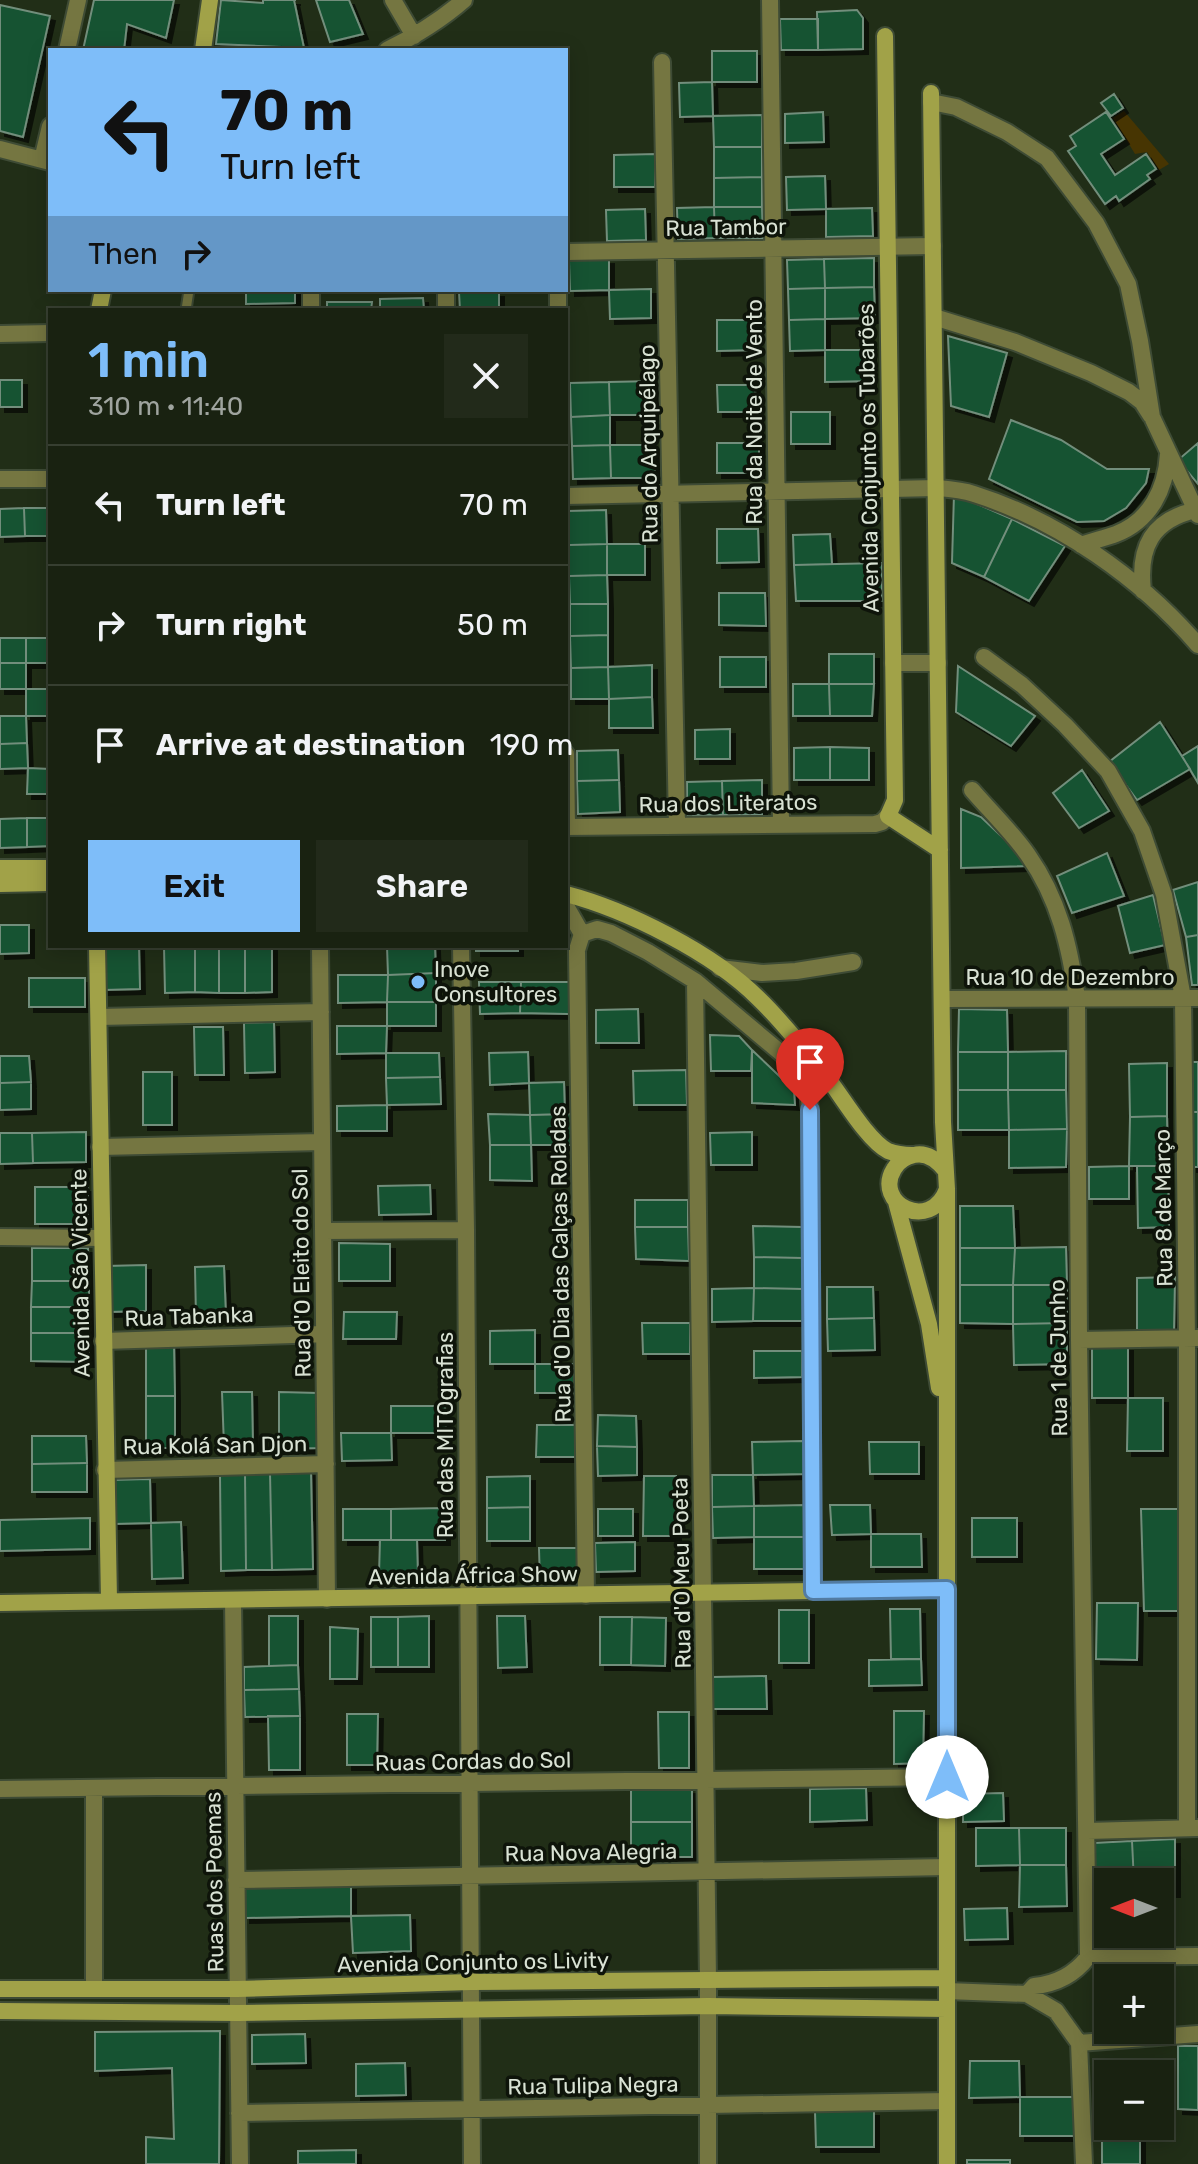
<!DOCTYPE html>
<html lang="en">
<head>
<meta charset="utf-8">
<style>
  :root { --surface:#192211; --page:#222a1a; --text:#f1f3f6; --muted:#9fa49f; --line:#373f31; --accent:#7ebdf9 }
  body { margin:0; font-family:Rubik,sans-serif; background:var(--page); color:var(--text); height:100vh; display:flex; flex-direction:column; font-size:30px; white-space:nowrap }
  * { box-sizing:border-box; margin:0 }
  p { font-size:26px; color:var(--muted) }
  .icon { flex:none; width:44px; height:44px; fill:none; stroke:currentColor; stroke-width:2; stroke-linecap:round; stroke-linejoin:round }
  .map { position:relative; flex:1; overflow:hidden }
  .panel { position:absolute; left:48px; top:308px; width:520px; height:640px; display:flex; flex-direction:column; background:var(--surface); border-radius:0px; box-shadow:0 4px 20px #0003,0 0 0 2px var(--line) }
  .panel>* { flex:none }
  .banner { position:absolute; left:48px; top:48px; width:520px; height:244px; border-radius:0px; box-shadow:0 4px 20px #0003,0 0 0 2px var(--line); background:#7ebdf9; color:#111; overflow:hidden }
  .needle { width:52px; rotate:270deg }
  .tools { position:absolute; left:1094px; top:1868px; display:grid; gap:16px }
  .tools a { display:grid; place-items:center; width:80px; height:80px; border-radius:0px; background:var(--surface); box-shadow:0 4px 20px #0003,0 0 0 2px var(--line); font-size:40px }
  .pin { position:absolute; display:grid; place-items:center; width:68px; height:68px; color:#fff; margin:-82px -34px; border-radius:50% 50% 50% 0; rotate:-45deg; box-shadow:0 0 8px #0007 }
  .pin .icon { rotate:45deg }
  .me { position:absolute; width:88px; margin:-44px; rotate:0deg; stroke-linejoin:round; filter:drop-shadow(0 0 6px #0008) }
  .turn { display:flex; align-items:center; gap:28px; height:168px; padding:0 40px; font-size:36px }
  .turn .icon { width:104px; height:104px; stroke-width:2.5 }
  .turn b { display:block; font-size:56px; line-height:68px }
  .then { display:flex; align-items:center; height:76px; padding:0 40px; background:#0003; gap:16px; font-size:30px }
  .round { display:grid; place-items:center; flex:none; width:84px; height:84px; border-radius:0px; background:var(--page) }
  .summary { display:flex; align-items:center; justify-content:space-between; height:136px; padding:0 40px }
  h1 { font-size:48px; font-weight:600; line-height:60px; color:var(--accent) }
  .cta { display:flex; gap:16px; margin-top:auto; padding:16px 40px }
  .cta a { flex:1; height:92px; border-radius:0px; background:var(--accent); color:#111; font-size:32px; font-weight:600; line-height:92px; text-align:center }
  .cta a+a { background:var(--page); color:var(--text) }
  ul { padding:0; list-style:none }
  li { display:flex; align-items:center; gap:24px; height:120px; padding:0 40px; border-top:2px solid var(--line) }
  li div { flex:1 }
  li b { display:block; font-size:30px }
  li em { font-style:normal }
  .map>svg:first-child { display:block }
</style>
</head>
<body>
<div class="map">
<svg width="1198" height="2164" viewBox="0 0 1198 2164">
  <defs>
    <filter id="shadow"><feDropShadow dx="5" dy="5" stdDeviation="0" flood-color="#0009"/></filter>
  </defs>
  <rect width="100%" height="100%" fill="#212e17"/>
  <path fill="#473502" d="M1124,111L1169,164L1159,170L1147,152L1135,154L1113,118Z"/>
  <path fill="#125231" stroke="#728e7b" stroke-width="2" filter="url(#shadow)" d="M94,0H174L166,38L127,24L124,50H83Z
    M221,0L263,3V0H296H294L304,48L216,44Z
    M316,0H349L363,34L330,42Z
    M0,5L50,16L23,137L0,131Z
    M857,10L863,18V49L818,50L817,12Z
    M780,19H818V50H781Z
    M712,51H757V82H712Z
    M712,82L713,116L680,117L679,83Z
    M1114,94L1123,108L1111,116L1101,103Z
    M823,112L824,142L785,143V114Z
    M1106,112L1124,139L1101,154L1115,175L1146,154L1156,169L1147,175L1150,179L1119,201L1116,196L1105,204L1068,151L1076,146L1070,136Z
    M762,115V147H714L713,116Z
    M714,147H762V177L714,178Z
    M656,154L655,187H614V155Z
    M825,176L826,209L787,210L786,177Z
    M762,177V207H714V178Z
    M714,207L715,238L678,239L677,208Z
    M714,207H762L763,238H715Z
    M872,208L873,236L826,237V209Z
    M645,209L646,240L607,241L606,210Z
    M874,258V287L825,288L824,259Z
    M609,259V290L570,291L569,260Z
    M824,259L825,288L788,289L787,260Z
    M874,287L875,318L825,319V288Z
    M825,288V319L789,320L788,289Z
    M651,289V318L610,319L609,290Z
    M246,290H295V303L246,304Z
    M459,292H499V310H460Z
    M423,298L424,310H380V299Z
    M327,302H372L371,310H327Z
    M825,319V350L790,351L789,320Z
    M717,320H755V350L717,351Z
    M948,336L1007,353L989,417L951,406Z
    M825,350H871V381L825,382Z
    M0,380H22V407H0Z
    M655,381V415H610L609,382Z
    M609,382L610,415L571,417L570,383Z
    M717,385H755L756,412H718Z
    M791,412H830V444H791Z
    M610,415V445L572,446L571,417Z
    M1011,420L1061,440L1107,469H1149L1146,483L1126,508L1104,521L1077,522L989,479Z
    M717,443H759V473H717Z
    M1198,443V484L1178,460Z
    M610,445L611,478L573,479L572,446Z
    M610,445H654L655,478H611Z
    M954,494L1012,519L984,577L952,563Z
    M24,508L25,536L0,537V509Z
    M24,508H50V536H25Z
    M606,510L607,544L569,545L568,511Z
    M1012,519L1065,546L1029,601L984,577Z
    M717,529H758L759,562L717,563Z
    M830,534L832,564L794,565L793,535Z
    M607,544V575L569,576V545Z
    M607,544H645V575H607Z
    M882,563V601H796L794,565Z
    M607,575L608,604H570L569,576Z
    M719,593H765L766,626L719,625Z
    M570,604H608V635L570,636Z
    M608,635V667L571,668L570,636Z
    M0,638H26V663H0Z
    M26,638H50V663H26Z
    M829,654H874V684H829Z
    M720,657H766V687H720Z
    M0,663H26V689H0Z
    M652,665V697L609,699L608,667Z
    M958,666L1035,716L1011,746L956,712Z
    M608,667L609,699H571V668Z
    M793,684H829L830,716H793Z
    M829,684H874L872,716H830Z
    M26,689H50V716H26Z
    M652,697L653,728H609V699Z
    M0,716H26L27,743L0,744Z
    M1160,722L1190,769L1137,800L1109,762Z
    M730,729V759H695V730Z
    M27,743L28,768L0,769V744Z
    M1198,746V783L1182,756Z
    M830,747L869,748V780H830Z
    M830,747V780H794V748Z
    M618,750L619,780L577,781V751Z
    M28,768L50,769V794H27Z
    M1082,770L1109,811L1079,828L1053,793Z
    M619,780L620,812L578,814L577,781Z
    M762,780V814L723,815L722,781Z
    M722,781L723,815H687V782Z
    M961,809L981,817L1018,852L1025,866L961,868Z
    M27,818V847L0,848V819Z
    M27,818H50V846L27,847Z
    M1107,853L1124,896L1072,913L1057,876Z
    M1198,882V935L1186,937L1173,890Z
    M1153,895L1165,945L1130,953L1118,906Z
    M0,925H29V953L0,954Z
    M1198,935V985H1192L1186,937Z
    M103,946H139L140,989L103,990Z
    M164,946H195V992L165,993Z
    M195,946H219V993L195,992Z
    M219,946H245V993H219Z
    M245,946H272V992L245,993Z
    M387,946H435L436,973L388,975Z
    M476,946H518V951H476Z
    M436,973V1002H387L388,975Z
    M338,975H388L387,1002L338,1003Z
    M29,978H85V1007H29Z
    M479,982H521L520,1013L480,1014Z
    M521,982H569V1014L520,1013Z
    M387,1002H436V1026H387Z
    M638,1009L639,1043H596V1010Z
    M959,1009L1007,1010L1008,1052H958Z
    M274,1022L275,1072L245,1073L244,1023Z
    M337,1026H387L386,1053L337,1054Z
    M194,1027H223L224,1075H195Z
    M710,1035L739,1036L752,1050L751,1071H711Z
    M752,1050L794,1090L795,1105L752,1103Z
    M1066,1051V1090H1008V1052Z
    M528,1052L529,1083L490,1085L489,1053Z
    M958,1052H1008V1090H958Z
    M386,1053H439L440,1077L386,1078Z
    M0,1056H29L31,1082L0,1083Z
    M1192,1062H1198V1112H1192Z
    M1167,1063V1116L1130,1117L1129,1064Z
    M686,1070L687,1105H634L633,1071Z
    M143,1072H172V1125H143Z
    M440,1077L441,1104L387,1105L386,1078Z
    M31,1082V1109L0,1110V1083Z
    M564,1082L565,1114L530,1115L529,1083Z
    M958,1090H1008L1009,1130H958Z
    M1008,1090H1066L1067,1129L1009,1130Z
    M387,1105V1131H337V1106Z
    M1192,1112H1198V1167H1192Z
    M488,1114L530,1115L531,1145H490Z
    M572,1114V1145H531L530,1115Z
    M1167,1116L1168,1166H1129L1130,1117Z
    M1067,1129L1066,1167L1009,1168V1130Z
    M86,1132V1162L33,1163L32,1133Z
    M752,1132V1165H711L710,1133Z
    M0,1133H32L33,1163L0,1164Z
    M490,1145H531L532,1181L490,1180Z
    M1129,1166V1199H1089V1167Z
    M1137,1166H1168L1169,1227L1138,1228Z
    M430,1185L431,1214L379,1215L378,1186Z
    M35,1187H88V1224H35Z
    M635,1200H688V1227H635Z
    M960,1206H1013L1015,1248H960Z
    M753,1226L802,1227L803,1258L754,1257Z
    M635,1227H688L689,1261L636,1259Z
    M339,1243L390,1244V1281H339Z
    M1066,1247L1067,1285H1013L1015,1248Z
    M32,1248H88L89,1281H32Z
    M960,1248H1015L1013,1285H960Z
    M754,1257L803,1258L804,1289L754,1288Z
    M146,1265V1311L108,1312L106,1266Z
    M224,1266L226,1316L196,1317L195,1267Z
    M1175,1277L1174,1332H1137V1278Z
    M32,1281H89V1307H31Z
    M960,1285H1013V1324L960,1323Z
    M1013,1285H1067V1323L1013,1324Z
    M827,1287H873L874,1318L827,1319Z
    M754,1288L804,1289V1321H753Z
    M754,1288L753,1321L712,1322V1289Z
    M31,1307H89V1333H31Z
    M344,1312H397L396,1339H343Z
    M874,1318L875,1350L828,1351L827,1319Z
    M642,1323H690V1354H643Z
    M1067,1323V1364L1014,1365L1013,1324Z
    M535,1330V1364H490V1331Z
    M31,1333H89V1362L31,1361Z
    M174,1343L175,1396H146V1344Z
    M1092,1346H1128V1398H1092Z
    M754,1351H802V1377L754,1378Z
    M535,1364H576V1393H535Z
    M222,1392H252L253,1446H224Z
    M279,1392L318,1393L317,1448L279,1449Z
    M146,1396H175V1448H146Z
    M1128,1398H1163V1451H1127Z
    M391,1406H445L446,1433H391Z
    M598,1415L636,1416L637,1447L597,1446Z
    M537,1425H577V1457H536Z
    M341,1433H391L392,1460L342,1461Z
    M32,1436H86L87,1463L32,1464Z
    M803,1441L804,1474L753,1475L752,1442Z
    M869,1442H919V1474H870Z
    M597,1446L637,1447V1475L598,1476Z
    M87,1463V1492H32V1464Z
    M311,1471L313,1569L272,1570L270,1472Z
    M245,1472H270L272,1570H246Z
    M245,1472L246,1570L221,1571L220,1473Z
    M712,1475H753L754,1506L712,1507Z
    M530,1476V1507L487,1508V1477Z
    M644,1476H676V1536H643Z
    M150,1479L151,1523L113,1524L111,1480Z
    M805,1505L806,1537H754V1506Z
    M830,1505H870L871,1534L832,1535Z
    M754,1506V1537L713,1538L712,1507Z
    M530,1507V1541H487V1508Z
    M445,1508V1540H391V1509Z
    M343,1509H391V1540H343Z
    M598,1509H633V1536H598Z
    M1141,1509H1179L1178,1611H1144Z
    M90,1518V1549L0,1551V1520Z
    M972,1518H1017V1557H972Z
    M181,1522L183,1578L152,1579L151,1523Z
    M871,1534H921L922,1567H871Z
    M754,1537H806V1569H754Z
    M380,1540H417L418,1576L379,1575Z
    M635,1542V1571L596,1572L595,1543Z
    M539,1548H578V1580L540,1582Z
    M1097,1603H1138L1137,1660L1096,1659Z
    M890,1609H920L921,1659H891Z
    M779,1610H809V1663H779Z
    M269,1616H298V1665L269,1666Z
    M429,1616V1667H398V1617Z
    M497,1616H525L527,1667L498,1668Z
    M371,1617H398V1667H371Z
    M600,1617H632L631,1665H600Z
    M632,1617L666,1618L665,1666L631,1665Z
    M330,1627L358,1629L357,1679H330Z
    M921,1659L922,1685L869,1686V1660Z
    M298,1665L299,1689L244,1690V1667Z
    M766,1676L767,1709H713V1677Z
    M299,1689L300,1716L245,1717L244,1690Z
    M894,1711H924L923,1763L894,1764Z
    M658,1712H689V1768H659Z
    M347,1714H378L377,1765H347Z
    M268,1716H300V1770H269Z
    M866,1788L867,1820L810,1822V1789Z
    M692,1789V1822H631V1790Z
    M1003,1793L1004,1821L963,1822V1794Z
    M631,1822H692V1857H631Z
    M976,1828H1019L1020,1865L976,1866Z
    M1019,1828H1066V1865H1020Z
    M1175,1839V1892H1160V1882H1134L1132,1841Z
    M1132,1841L1134,1882H1108V1893H1096L1094,1843Z
    M1020,1865H1066L1067,1906L1019,1907Z
    M351,1885V1916L245,1918V1887Z
    M1105,1897L1108,1898V1934H1142V1949L1105,1950Z
    M1007,1908L1008,1939L965,1940L964,1909Z
    M410,1915L411,1951L353,1953L351,1916Z
    M220,2031L219,2164H146V2137L174,2139L172,2068L95,2071V2032Z
    M305,2034L306,2063L252,2064V2035Z
    M1178,2046H1198V2110L1178,2109Z
    M970,2061H1019L1020,2097L969,2098Z
    M405,2063L406,2095L356,2096V2064Z
    M1020,2097H1075V2136H1020Z
    M815,2111H874V2147H816Z
    M1102,2137H1140V2164H1102Z
    M356,2150V2164H298V2151Z
    M967,2160H1010V2164H967Z"/>
  <g fill="none" stroke-linecap="round" stroke-linejoin="round">
    <g stroke="#3e4b35" stroke-width="13">
      <path id="lane" d="M186,310L189,290"/>
    </g>
    <g stroke="#3e4b35" stroke-width="20">
      <path id="street" d="M393,0L414,36
        M770,0L781,824
        M67,50L78,0
        M387,50C415,36 440,21 464,0
        M662,62L677,826
        M931,102L956,107L1007,132L1047,158L1096,223L1128,284L1140,341L1152,417L1198,515
        M0,149L50,162
        M42,160L50,126
        M566,252L933,246
        M558,290V310
        M311,310V290
        M446,310V290
        M934,317L1015,342L1091,373L1129,392L1142,402L1151,416
        M0,334L50,333
        M0,479H50
        M566,496L937,488C949,489 962,490 974,494C1059,521 1140,578 1198,645
        M1081,545C1092,541 1105,538 1116,534C1150,521 1166,489 1168,454
        M1143,591C1138,547 1152,520 1196,510
        M984,657L1022,685L1065,725L1108,771L1142,831L1164,895L1183,998L1187,1339V1828
        M893,663H938
        M566,754L567,827
        M972,790C990,811 1012,832 1028,855C1059,899 1070,947 1077,999L1079,1340L1088,1957
        M566,827L875,824L882,822L888,816
        M566,906L582,934
        M582,934L597,929L611,933L648,952L695,981L787,1058L808,1091L810,1110L813,1591
        M582,934L577,950L586,1595
        M320,946L327,1599
        M461,946L466,1230L472,2164
        M720,968L762,973L796,971L853,962
        M695,981L708,1979V2164
        M942,999L1198,998
        M99,1017L321,1012
        M100,1147L322,1142
        M323,1231L466,1230
        M0,1237L102,1238
        M1079,1340L1198,1338
        M103,1341L324,1334
        M105,1470L326,1464
        M233,1600L240,2164
        M0,1789L947,1777
        M1087,1831L1197,1828
        M236,1880L947,1867
        M1088,1957L1198,1956
        M94,1989V1788
        M947,1991L1027,1994L1056,2011L1079,2043
        M1027,1994L1034,1986C1057,1984 1074,1975 1088,1957
        M1079,2043L1084,2164
        M1079,2043L1198,2034
        M239,2113L947,2101"/>
    </g>
    <g stroke="#3e4b35" stroke-width="20">
      <path id="secondary" d="M885,36L895,800L888,816L940,850
        M203,50L210,0
        M931,93L943,1122L947,1189C930,1234 873,1203 894,1169C898,1162 905,1157 914,1155C927,1152 937,1160 945,1170
        M99,310L103,290
        M0,868H50
        M0,884L50,883
        M566,894C627,910 713,953 758,998C782,1021 805,1050 826,1076C842,1096 867,1140 888,1151C896,1154 903,1155 912,1155
        M97,946L109,1600
        M896,1202L929,1324L939,1388
        M0,1603L947,1589
        M0,1989H237L471,1982L947,1978
        M0,2011L238,2013L708,2006L947,2009
        M947,2164V1190"/>
    </g>
    <use href="#lane" stroke="#757641" stroke-width="9"/>
    <use href="#street" stroke="#757641" stroke-width="16"/>
    <use href="#secondary" stroke="#a1a248" stroke-width="16"/>
  </g>
  <g fill="none" stroke-linecap="round" stroke-linejoin="round">
    <g stroke="#527ba2" stroke-width="20">
      <path id="route" d="M810,1110L813,1591L947,1589V1777"/>
    </g>
    <use href="#route" stroke="#7ebdf9" stroke-width="14"/>
  </g>
  <circle fill="#7ebdf9" stroke="#0e140a" stroke-width="3" cx="418" cy="982" r="8"/>
  <g text-anchor="middle" stroke-width="7" stroke-linejoin="round" paint-order="stroke">
    <g font-size="22" fill="#d9e2d4" stroke="#0e140a">
      <text transform="translate(726 227) rotate(-1)" y="8">Rua Tambor</text>
      <text transform="translate(754 412) rotate(-90)" y="8">Rua da Noite de Vento</text>
      <text transform="translate(648 444) rotate(-91)" y="8">Rua do Arquipélago</text>
      <text transform="translate(868 458) rotate(-91)" y="8">Avenida Conjunto os Tubarões</text>
      <text transform="translate(728 803) rotate(-1)" y="8">Rua dos Literatos</text>
      <text x="1070" y="985">Rua 10 de Dezembro</text>
      <text transform="translate(1163 1208) rotate(-91)" y="8">Rua 8 de Março</text>
      <text transform="translate(560 1264) rotate(-91)" y="8">Rua d'O Dia das Calças Roladas</text>
      <text transform="translate(80 1273) rotate(-91)" y="8">Avenida São Vicente</text>
      <text transform="translate(301 1273) rotate(-91)" y="8">Rua d'O Eleito do Sol</text>
      <text transform="translate(189 1316) rotate(-2)" y="8">Rua Tabanka</text>
      <text transform="translate(1058 1358) rotate(-91)" y="8">Rua 1 de Junho</text>
      <text transform="translate(445 1435) rotate(-90)" y="8">Rua das MITOgrafias</text>
      <text transform="translate(215 1445) rotate(-1)" y="8">Rua Kolá San Djon</text>
      <text transform="translate(681 1573) rotate(-91)" y="8">Rua d'O Meu Poeta</text>
      <text transform="translate(473 1575) rotate(-1)" y="8">Avenida África Show</text>
      <text transform="translate(473 1761) rotate(-1)" y="8">Ruas Cordas do Sol</text>
      <text transform="translate(591 1852) rotate(-1)" y="8">Rua Nova Alegria</text>
      <text transform="translate(214 1882) rotate(-91)" y="8">Ruas dos Poemas</text>
      <text transform="translate(473 1962) rotate(-1)" y="8">Avenida Conjunto os Livity</text>
      <text transform="translate(593 2085) rotate(-1)" y="8">Rua Tulipa Negra</text>
    </g>
    <g font-size="22" fill="#d9e2d4" stroke="#0e140a" text-anchor="start">
      <text x="434" y="977">Inove<tspan x="434" dy="25">Consultores</tspan></text>
    </g>
  </g>
</svg>
<div class="tools">
<a><svg class="needle" viewBox="-14 -14 28 28"><path d="M0-13l5 13h-10z" fill="#e53935"/><path d="M0 13l5-13h-10z" fill="#9fa49f"/></svg></a>
<a>+</a>
<a>−</a>
</div>
<div class="pin" style="left:810px;top:1110px;background:#d93025"><svg class="icon" aria-label="arrive" viewBox="0 0 24 24"><path d="M6 21V4h12l-3 4 3 4H6"/></svg></div>
<svg class="me" style="left:947px;top:1777px" viewBox="-20 -20 40 40"><circle r="19" fill="#fff"/><path d="M0-13L10 11 0 6-10 11z" fill="#7ebdf9"/></svg>
<div class="banner">
<div class="turn"><svg class="icon" aria-label="left" viewBox="0 0 24 24"><path d="M17 20v-9H6M10 6l-5 5 5 5"/></svg><div><b>70 m</b>Turn left</div></div>
<div class="then">Then<svg class="icon" aria-label="right" viewBox="0 0 24 24"><path d="M7 20v-9h11M14 6l5 5-5 5"/></svg></div>
</div>
<section class="panel">
<div class="summary"><div><h1>1 min</h1><p>310 m · 11:40</p></div><a class="round"><svg class="icon" aria-label="close" viewBox="0 0 24 24"><path d="M6 6l12 12M18 6L6 18"/></svg></a></div>
<ul>
<li><svg class="icon" aria-label="left" viewBox="0 0 24 24"><path d="M17 20v-9H6M10 6l-5 5 5 5"/></svg><div><b>Turn left</b></div><em>70 m</em></li>
<li><svg class="icon" aria-label="right" viewBox="0 0 24 24"><path d="M7 20v-9h11M14 6l5 5-5 5"/></svg><div><b>Turn right</b></div><em>50 m</em></li>
<li><svg class="icon" aria-label="arrive" viewBox="0 0 24 24"><path d="M6 21V4h12l-3 4 3 4H6"/></svg><div><b>Arrive at destination</b></div><em>190 m</em></li>
</ul>
<div class="cta"><a>Exit</a><a>Share</a></div>
</section>
</div>
</body>
</html>
